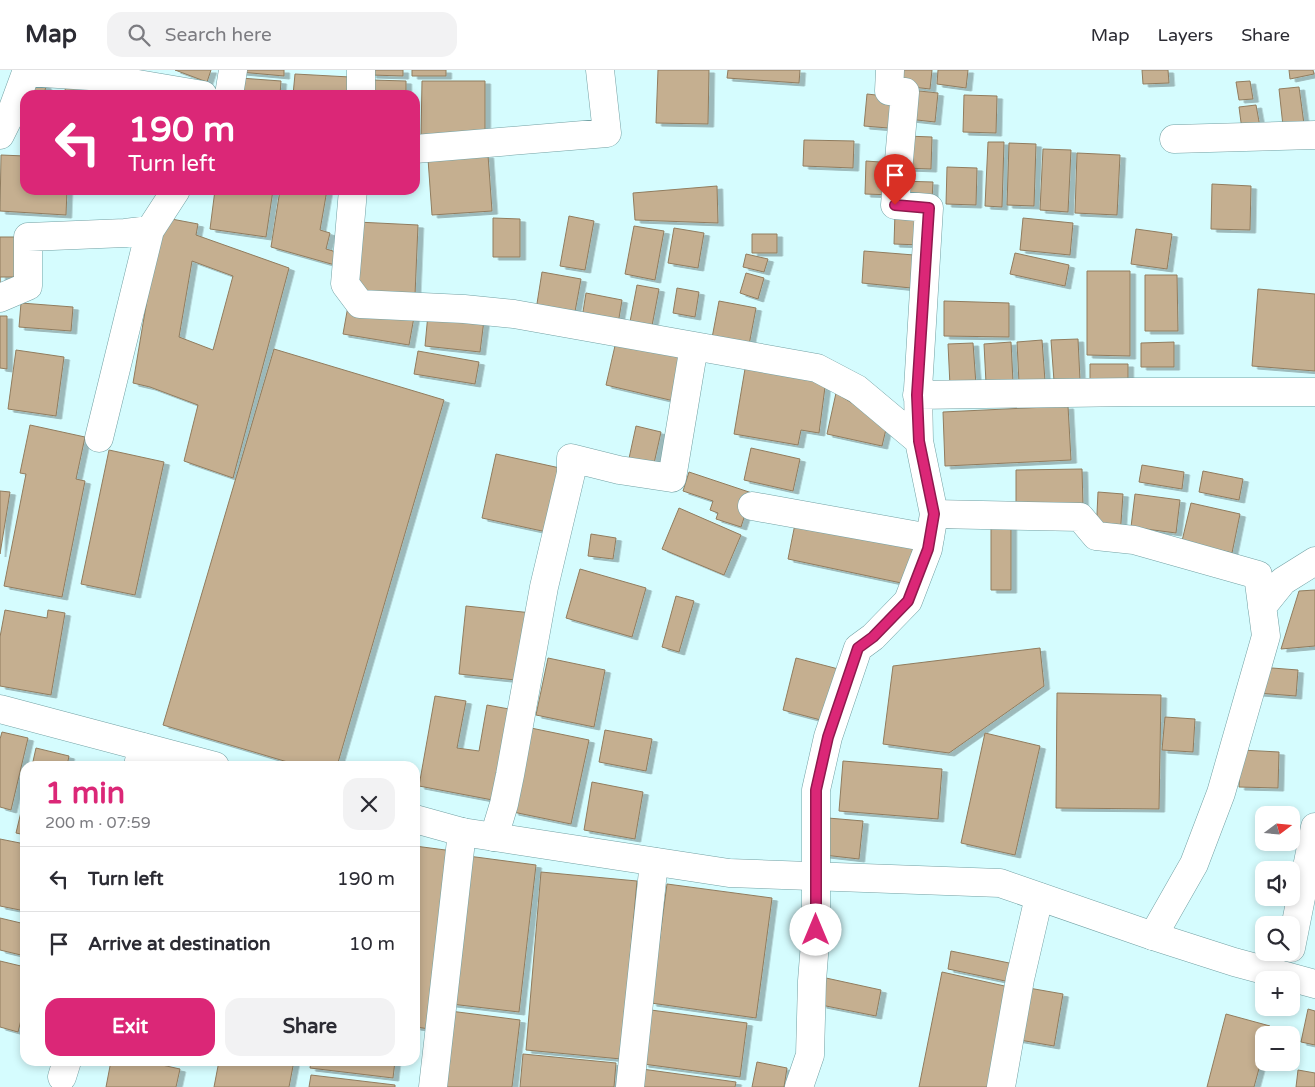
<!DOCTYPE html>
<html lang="en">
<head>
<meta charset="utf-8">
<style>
  :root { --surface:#fff; --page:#f2f2f3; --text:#2b2b33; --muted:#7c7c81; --line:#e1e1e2; --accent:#db2777 }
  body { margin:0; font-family:"Varela Round",sans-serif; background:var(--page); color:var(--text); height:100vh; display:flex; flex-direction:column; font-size:19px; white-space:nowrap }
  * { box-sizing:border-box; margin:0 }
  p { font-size:16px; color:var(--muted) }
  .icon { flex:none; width:28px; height:28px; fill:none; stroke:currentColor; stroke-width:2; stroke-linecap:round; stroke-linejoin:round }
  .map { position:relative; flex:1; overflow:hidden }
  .details { position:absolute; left:20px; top:691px; width:400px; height:305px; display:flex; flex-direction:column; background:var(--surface); border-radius:15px; box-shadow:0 2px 8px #0003 }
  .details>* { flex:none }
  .guide { position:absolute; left:20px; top:20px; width:400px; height:105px; border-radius:15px; box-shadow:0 2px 8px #0003; background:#db2777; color:#fff; overflow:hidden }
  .needle { width:32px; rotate:74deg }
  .fabs { position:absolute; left:1255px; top:736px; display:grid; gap:10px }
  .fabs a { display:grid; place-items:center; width:45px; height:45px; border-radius:10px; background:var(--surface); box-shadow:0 2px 8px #0003; font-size:25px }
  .pin { position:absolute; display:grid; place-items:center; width:42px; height:42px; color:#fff; margin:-51px -21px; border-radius:50% 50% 50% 0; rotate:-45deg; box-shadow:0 0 5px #0007 }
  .pin .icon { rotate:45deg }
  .me { position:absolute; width:55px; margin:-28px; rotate:0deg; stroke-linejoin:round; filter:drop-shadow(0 0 4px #0008) }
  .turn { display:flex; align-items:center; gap:18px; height:105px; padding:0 25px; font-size:22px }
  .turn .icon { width:65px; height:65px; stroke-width:2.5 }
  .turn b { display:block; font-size:35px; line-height:42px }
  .round { display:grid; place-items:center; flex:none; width:52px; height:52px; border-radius:15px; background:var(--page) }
  .overview { display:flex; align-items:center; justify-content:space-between; height:85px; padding:0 25px }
  h1 { font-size:30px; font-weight:800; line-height:38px; color:var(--accent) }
  .primary-button { display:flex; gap:10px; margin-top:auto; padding:10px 25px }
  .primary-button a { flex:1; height:58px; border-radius:15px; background:var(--accent); color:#fff; font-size:20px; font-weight:800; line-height:58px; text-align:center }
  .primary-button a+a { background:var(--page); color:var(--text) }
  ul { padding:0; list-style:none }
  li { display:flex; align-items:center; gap:15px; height:65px; padding:0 25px; border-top:1px solid var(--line) }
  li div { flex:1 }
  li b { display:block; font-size:19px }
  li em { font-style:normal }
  header { display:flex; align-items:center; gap:30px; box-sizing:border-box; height:70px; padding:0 25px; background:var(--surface); border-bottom:1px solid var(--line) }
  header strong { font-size:24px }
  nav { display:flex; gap:28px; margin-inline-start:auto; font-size:18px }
  .search { width:350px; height:45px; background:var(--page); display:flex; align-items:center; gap:12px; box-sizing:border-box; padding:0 18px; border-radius:15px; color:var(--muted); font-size:19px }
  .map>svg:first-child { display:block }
</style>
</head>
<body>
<header>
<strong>Map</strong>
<div class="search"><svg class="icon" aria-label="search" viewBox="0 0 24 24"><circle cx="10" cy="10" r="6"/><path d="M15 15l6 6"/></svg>Search here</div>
<nav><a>Map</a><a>Layers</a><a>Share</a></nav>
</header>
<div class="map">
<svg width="1315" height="1017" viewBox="0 0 1315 1017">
  <defs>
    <filter id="shadow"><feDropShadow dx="5.5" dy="3" stdDeviation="0" flood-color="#0004"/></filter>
  </defs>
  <rect width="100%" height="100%" fill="#d5fcfe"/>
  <path fill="#c5af90" stroke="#917c5e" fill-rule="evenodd" filter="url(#shadow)" d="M175,0H211L207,12Z
    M240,0H284V6L240,2Z
    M371,0H403V6L371,5Z
    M412,0H446V6H412Z
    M658,0H709L708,54L656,53Z
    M728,0H800L799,13L727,8Z
    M897,0H932L930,19L895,15Z
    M938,0H968L966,18L937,14Z
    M1142,0H1168L1169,13L1143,14Z
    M1289,0H1313L1314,4L1290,9Z
    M295,4L350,7L348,25H293Z
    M240,8L281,11L280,25H239Z
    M372,10L406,11V25H371Z
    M67,11L84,16L81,25H64Z
    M422,11H485V67L421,66Z
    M1250,11L1253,29L1239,30L1236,12Z
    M30,13L46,16L44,25H28Z
    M1299,17L1304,54L1283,56L1279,19Z
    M910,20L938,23L935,52L908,49Z
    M867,24L903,28L900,59L864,56Z
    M964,25L997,26L996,63L963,62Z
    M1256,35L1260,57L1242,60L1239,37Z
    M906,66L932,67L931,99L904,98Z
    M804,70L854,71L853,98L803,96Z
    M988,72H1004L1002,137L985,136Z
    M1009,73L1036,74L1034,136L1007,135Z
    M1043,79L1071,80L1068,142L1040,140Z
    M1077,83L1120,85L1117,145L1075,143Z
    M1,85L25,86V120H67L66,145L0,141Z
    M488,85L492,141L432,145L428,89Z
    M866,91L894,93L893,125L865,124Z
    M947,97L977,98L976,135L946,134Z
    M898,111L933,112L932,130L898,129Z
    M1212,114L1251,116L1250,160L1211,159Z
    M717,116L718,153L635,150L633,123Z
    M215,120H273L266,167L210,159Z
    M280,120H327L320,160L330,163L326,179L333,181L342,197L271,177Z
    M895,142L924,144L921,175L894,174Z
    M569,146L594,151L585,200L560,196Z
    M161,147L198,154L196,165L289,198L233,408L184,391L198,335L150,317L133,313ZM192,191L233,206L213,280L179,267Z
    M493,148L520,149V187H493Z
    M1023,148L1073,153L1070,185L1020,180Z
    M357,152L418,155L415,225L354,222Z
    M634,156L664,161L655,210L625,204Z
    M674,158L704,163L698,198L668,193Z
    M1136,159L1172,164L1167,199L1131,194Z
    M752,164H777V183H752Z
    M0,167H18L17,207H0V219Z
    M864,181L914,185L911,218L862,213Z
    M1015,183L1069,195L1065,216L1010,204Z
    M746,184L768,189L764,202L743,197Z
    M1087,201H1130V286L1087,285Z
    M542,202L581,209L574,247L536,240Z
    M746,203L764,208L758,229L740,223Z
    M1145,205H1177L1178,261H1145Z
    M637,215L659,219L651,261L629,257Z
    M677,218L699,222L695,247L673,243Z
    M1258,219L1315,224V301L1252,296Z
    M586,223L622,230L618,254L582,248Z
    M719,231L756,238L749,275L712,268Z
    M944,231L1009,233V267L944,266Z
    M21,233L73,237L71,261L19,257Z
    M348,236L414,247L409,275L343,264Z
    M428,244L484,250L480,282L425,276Z
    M0,246H7V299L0,298Z
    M617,267L685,283L674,331L606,315Z
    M1078,269L1080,310L1054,311L1051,270Z
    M1042,270L1045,311L1019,313L1017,272Z
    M1011,272L1013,312L986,313L984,274Z
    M1174,272V297H1141V273Z
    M973,273L976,315L950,316L948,274Z
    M274,279L444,330L337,696H301L163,655Z
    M16,280L64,287L56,346L8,339Z
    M418,281L479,292L475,314L414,304Z
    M746,293L810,310L825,317L819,363L801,360L798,375L734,364Z
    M1090,294H1128V322H1090Z
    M836,323L887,355L882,376L827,364Z
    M1068,336L1071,390L945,396L943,342Z
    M30,355L85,367L76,409L85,411L62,527L4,516L26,404L20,403Z
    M636,356L661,362L653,398L628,393Z
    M751,378L800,389L793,421L744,410Z
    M109,380L164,392L135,525L81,514Z
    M496,384L569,400L556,464L482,448Z
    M1142,395L1184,402L1182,419L1139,412Z
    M1082,399L1083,436L1016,433V400Z
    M1203,401L1243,409L1239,430L1199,422Z
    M689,402L752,423L741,457L716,449L718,443L710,440L713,431L683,421Z
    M0,421L10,422L0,484Z
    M1098,422L1123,424L1120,467L1096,466Z
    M1135,424L1180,430L1176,463L1131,457Z
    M1191,433L1240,444L1232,483L1182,471Z
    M679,438L741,465L724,505L662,479Z
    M796,449L914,473L906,514L788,489Z
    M991,453H1011V520H991Z
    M591,464L616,468L613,489L588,486Z
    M580,499L646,518L632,567L566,548Z
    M1315,520V576L1281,579L1299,521Z
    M676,526L694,531L679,582L662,577Z
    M466,536L532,543L525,611L459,604Z
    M5,540L47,548L48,540L65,543L51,625L0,616V567Z
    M1040,578L1044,616L949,683L883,674L893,596Z
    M548,588L605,600L594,657L536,645Z
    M796,588L846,601L832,653L783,640Z
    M1259,597L1298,600L1296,626L1257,623Z
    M1057,623L1161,625L1159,739L1056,738Z
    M435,626L466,631L457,678L479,681L487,635L520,641L503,732L419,716Z
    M1165,647L1195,649L1193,682L1162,680Z
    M531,658L589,670L571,754L513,742Z
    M605,660L652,669L646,701L599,692Z
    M2,662L28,668L11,740L0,737V669Z
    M985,663L1040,676L1015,785L961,773Z
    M36,678L69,686L67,696H32Z
    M1241,680L1279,682L1278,718L1239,717Z
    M843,691L942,699L938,749L839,741Z
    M592,712L643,722L635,769L584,760Z
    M25,725V765L16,763Z
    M828,748L863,751L859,789L824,785Z
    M0,769L25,774V841L0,836Z
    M415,776L453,781L430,959L415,957Z
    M468,786L536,795L519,942L451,934Z
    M541,802L637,811L621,989L526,980Z
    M667,814L772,828L756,948L651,933Z
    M0,848L25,854V886L0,880Z
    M951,881L1014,894L1010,912L948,899Z
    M0,891L25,897V934L18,962L0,957Z
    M942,902L1009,917L989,1017H919Z
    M826,908L881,920L876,946L821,935Z
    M1023,917L1063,924L1054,976L1014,969Z
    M1308,939L1315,941V975L1301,972Z
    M651,940L747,953L740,1007L643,994Z
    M450,941L520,950L512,1017H441Z
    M1226,944L1270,956L1268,965H1264V980L1254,1017H1207Z
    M523,984L616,993L614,1017H520Z
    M111,991H144L180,999L176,1017H106Z
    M219,991H294L289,1017H214Z
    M311,991H395L393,1008L310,998Z
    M757,992L787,998L784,1017H752Z
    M642,999L736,1012L735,1017H639Z
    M1298,1000L1315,1003V1017H1296Z
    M311,1005L395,1015V1017H309Z"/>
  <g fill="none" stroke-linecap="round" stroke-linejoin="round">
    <g stroke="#73a1a4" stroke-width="29">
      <path id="minor" d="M361,0V25
        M890,0L889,21L905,22L895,135L929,138L918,319L919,371
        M27,2L90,6L203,25
        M229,25L233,0
        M0,65L12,41L27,0
        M1174,69L1315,65
        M415,79L607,63L600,0
        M353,120L345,214L360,234L464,239L514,244L817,298L857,319L919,371L934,444L1080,447L1096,466L1134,470L1258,505L1266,566L1221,723L1194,794L1153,866
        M0,228L28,216V167L125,163L150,160L176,120
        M917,325L1133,322H1315
        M99,368L150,160
        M752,436L930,468
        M1262,537L1283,511L1315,491
        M138,696L142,677
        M494,767L504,734L510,705L544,517L571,403V388L619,400L672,408L694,276
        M1291,878L1315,757
        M62,1007L67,991
        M433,1017L462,762
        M630,1017L654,792
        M799,1017L810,985L812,911L816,860V720L828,667L858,578L873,567L908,531L928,479L934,444
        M1001,1017L1020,909L1039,827"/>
    </g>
    <g stroke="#73a1a4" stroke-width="29">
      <path id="tertiary" d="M0,639L215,696
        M415,749L462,762L729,803L1000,813L1153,866L1234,892L1315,914"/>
    </g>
    <use href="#minor" stroke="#fff" stroke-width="28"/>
    <use href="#tertiary" stroke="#fff" stroke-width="28"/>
  </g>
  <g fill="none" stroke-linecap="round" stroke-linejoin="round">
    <g stroke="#8e194d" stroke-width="12">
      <path id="route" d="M816,860V720L828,667L858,578L873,567L908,531L928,479L934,444L919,371L917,325L929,138L895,135"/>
    </g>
    <use href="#route" stroke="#db2777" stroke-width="9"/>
  </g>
</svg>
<div class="fabs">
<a><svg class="needle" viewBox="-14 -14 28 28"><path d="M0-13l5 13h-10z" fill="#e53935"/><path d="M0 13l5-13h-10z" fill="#7c7c81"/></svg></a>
<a><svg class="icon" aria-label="sound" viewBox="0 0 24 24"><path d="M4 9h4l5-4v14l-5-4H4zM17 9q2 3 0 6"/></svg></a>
<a><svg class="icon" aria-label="search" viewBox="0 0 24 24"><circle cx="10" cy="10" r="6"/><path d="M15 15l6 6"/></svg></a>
<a>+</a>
<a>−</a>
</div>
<div class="pin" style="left:895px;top:135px;background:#d93025"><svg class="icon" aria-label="arrive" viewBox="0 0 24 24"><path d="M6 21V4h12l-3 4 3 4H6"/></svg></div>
<svg class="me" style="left:816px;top:860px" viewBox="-20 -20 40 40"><circle r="19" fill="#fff"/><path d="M0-13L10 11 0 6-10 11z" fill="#db2777"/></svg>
<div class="guide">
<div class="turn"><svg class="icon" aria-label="left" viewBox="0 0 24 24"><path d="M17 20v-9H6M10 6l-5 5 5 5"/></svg><div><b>190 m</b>Turn left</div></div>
</div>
<section class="details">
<div class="overview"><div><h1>1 min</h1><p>200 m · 07:59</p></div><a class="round"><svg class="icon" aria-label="close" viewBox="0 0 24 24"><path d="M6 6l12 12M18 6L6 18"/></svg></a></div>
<ul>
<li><svg class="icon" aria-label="left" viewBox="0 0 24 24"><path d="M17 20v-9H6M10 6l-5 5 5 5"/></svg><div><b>Turn left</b></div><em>190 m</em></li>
<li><svg class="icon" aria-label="arrive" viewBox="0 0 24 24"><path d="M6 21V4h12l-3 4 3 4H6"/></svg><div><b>Arrive at destination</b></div><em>10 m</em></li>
</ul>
<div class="primary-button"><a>Exit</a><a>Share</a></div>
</section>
</div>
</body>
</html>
